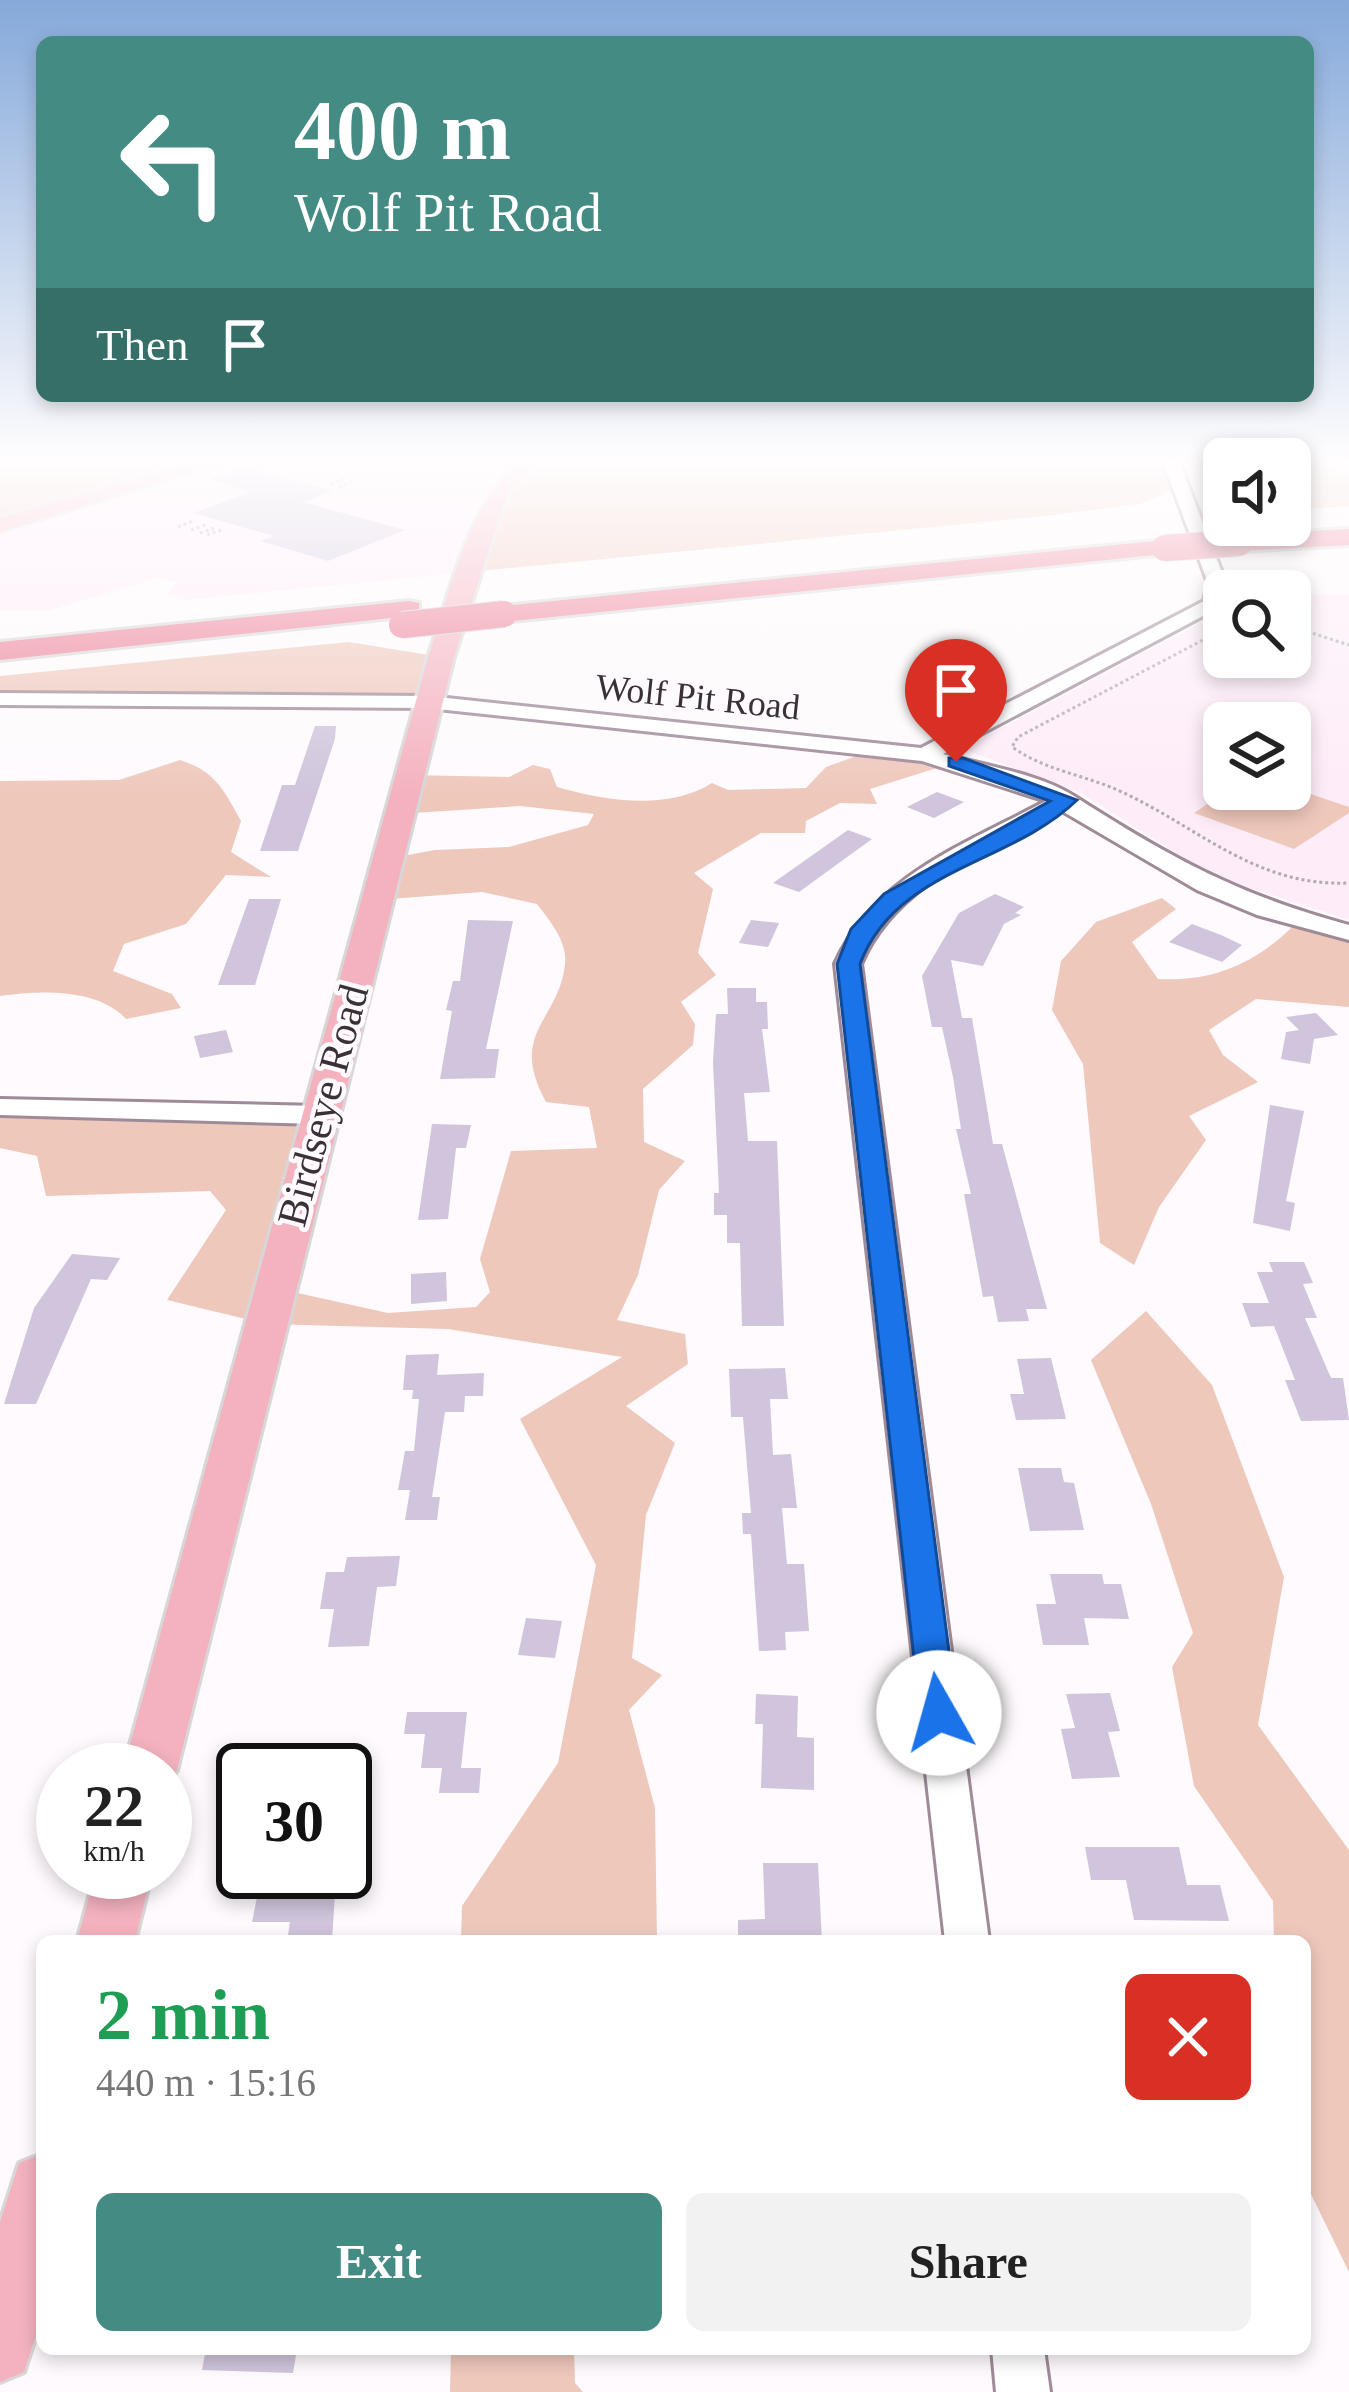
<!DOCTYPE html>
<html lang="en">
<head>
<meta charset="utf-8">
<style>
  :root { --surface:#fff; --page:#f2f2f2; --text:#222; --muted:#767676; --accent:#448b83 }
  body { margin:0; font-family:"Times New Roman",serif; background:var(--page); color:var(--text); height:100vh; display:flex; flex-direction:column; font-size:45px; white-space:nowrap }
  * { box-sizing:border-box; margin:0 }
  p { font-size:39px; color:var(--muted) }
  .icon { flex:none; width:66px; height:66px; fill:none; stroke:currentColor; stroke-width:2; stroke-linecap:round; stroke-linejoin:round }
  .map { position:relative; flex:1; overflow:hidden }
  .panel { position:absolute; left:36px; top:1935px; width:1275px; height:420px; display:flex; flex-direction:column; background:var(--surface); border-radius:18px; box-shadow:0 6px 18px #0003 }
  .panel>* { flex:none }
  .top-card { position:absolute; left:36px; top:36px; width:1278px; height:366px; border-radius:18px; box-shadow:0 6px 18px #0003; background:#448b83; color:#fff; overflow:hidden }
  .controls { position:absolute; left:1203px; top:438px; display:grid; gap:24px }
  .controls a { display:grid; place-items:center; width:108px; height:108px; border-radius:18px; background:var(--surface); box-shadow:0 6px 18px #0003; font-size:60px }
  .speed { position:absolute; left:36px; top:1743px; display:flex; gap:24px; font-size:60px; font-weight:700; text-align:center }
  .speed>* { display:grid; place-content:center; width:156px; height:156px; border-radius:50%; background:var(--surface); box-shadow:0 6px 18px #0003; line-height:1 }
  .speed small { font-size:30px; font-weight:400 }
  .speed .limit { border:6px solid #111; border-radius:18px; background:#fff; color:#111 }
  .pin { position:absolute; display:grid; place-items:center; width:102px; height:102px; color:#fff; margin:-123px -51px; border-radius:50% 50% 50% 0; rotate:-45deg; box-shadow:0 0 12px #0007 }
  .pin .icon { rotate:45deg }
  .me { position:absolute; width:132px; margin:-66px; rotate:353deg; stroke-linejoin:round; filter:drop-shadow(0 0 9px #0008) }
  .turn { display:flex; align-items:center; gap:42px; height:252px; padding:0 60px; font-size:54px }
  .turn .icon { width:156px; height:156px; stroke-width:2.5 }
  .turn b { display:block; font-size:84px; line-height:102px }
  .then { display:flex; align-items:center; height:114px; padding:0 60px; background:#0003; gap:24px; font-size:45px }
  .round { display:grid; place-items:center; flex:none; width:126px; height:126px; border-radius:18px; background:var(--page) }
  .headline { display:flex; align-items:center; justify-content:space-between; height:204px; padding:0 60px }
  h1 { font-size:72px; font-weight:700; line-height:90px; color:#1e9e55 }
  .primary-button { display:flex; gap:24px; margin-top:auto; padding:24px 60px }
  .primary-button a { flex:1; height:138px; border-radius:18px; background:var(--accent); color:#fff; font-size:48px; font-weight:700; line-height:138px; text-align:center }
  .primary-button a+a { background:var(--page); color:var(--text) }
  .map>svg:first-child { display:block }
</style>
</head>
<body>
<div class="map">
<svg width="1349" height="2392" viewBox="0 0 1349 2392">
  <rect width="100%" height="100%" fill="#fefafd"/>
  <path fill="#feecf8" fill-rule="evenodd" d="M225,459H535L470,572L186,600L167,594L177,582L157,578L48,611H0V525Z
    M1349,594V920L1211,875L1081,793L963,749L1224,610V657H1290V595ZM1224,723H1290V789H1224Z"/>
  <path fill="#efc8bc" d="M0,459H225L0,525Z
    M535,459H1170L1180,487L1140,504L1046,516L470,572L492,506Z
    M1290,459H1332L1339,471L1349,474V506L1290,510Z
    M349,642L441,657L428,702L0,699V676Z
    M879,748L956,762L870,789L877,804L840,803L806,821L805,833H761L694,873L713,889L698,953L716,975L681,1002L695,1024L693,1045L643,1089L644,1142L685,1161L659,1190L638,1275L617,1320L685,1334L688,1364L626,1406L675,1443L646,1515L632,1658L662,1675L629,1710L655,1808L657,1941H461L462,1906L558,1763L596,1565L520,1419L622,1357L448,1329L266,1324L167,1300L226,1210L210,1191L46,1196L37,1156L0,1148V1107L319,1115L275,1288L388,1313L476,1307L490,1292L480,1259L511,1151L597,1148L589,1107L546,1102C508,1032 558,1022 565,965C568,942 550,921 537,904L482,892L376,900L386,859L435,850L509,847L588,825L594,814L520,806L398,814L408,775L509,777L533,765L550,769L557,787C606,801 668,811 712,783L728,790L806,788L826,767Z
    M180,760C215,771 224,790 241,821L231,852L271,877L226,875L186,924L124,944L113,971L172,994L181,1008L126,1019C98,988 40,990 0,996V781L119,780Z
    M1290,787L1349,807V813L1294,849L1194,813L1229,789Z
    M1162,898L1176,909L1132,942L1158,979C1215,982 1259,962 1299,920L1349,933V1007L1256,999L1209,1030L1223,1055L1258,1082L1189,1116L1206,1140L1159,1207L1134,1265L1100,1243L1083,1064L1052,1010L1061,961L1096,922Z
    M1146,1311L1212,1385L1284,1577L1258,1725L1349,1850V2272L1305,2182V1941H1274L1273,1901L1194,1786L1172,1667L1193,1633L1151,1504L1091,1360Z
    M451,2349H574L575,2383L583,2392H450Z"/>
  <path fill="#d0c5dc" d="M246,467L333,491L303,502L405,530L328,561L261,541L274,536L193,513L250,492L209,478Z
    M315,726H336L335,739L298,851H260L282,785H295Z
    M937,792L964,802L934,818L907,807Z
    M848,830L872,839L799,892L773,883Z
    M995,894L1024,907L1015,913L1021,915L1004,924L983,966L951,960L962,1018H972L993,1144H1002L1047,1309H1026L1029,1321L998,1322L993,1296L983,1297L964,1194H971L956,1129H961L953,1077L942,1027H932L922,976L959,913Z
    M249,899H281L255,985H218Z
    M468,920L513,921L486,1049H499L495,1078L440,1079L452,1011L446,1010L453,981H460Z
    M751,920L779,923L768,947L739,943Z
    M1192,924L1221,935L1242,945L1222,962L1169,942Z
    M727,988H756V1002H767L768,1029H762L770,1092L744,1093L748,1141H777L784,1326H742L740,1243H727V1215H714V1193H719L713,1062L716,1014H728Z
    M1316,1013L1338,1035L1314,1039L1310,1064L1281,1059L1286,1032L1299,1030L1286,1017Z
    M226,1030L233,1052L200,1058L194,1036Z
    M1270,1105L1304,1111L1286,1201L1295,1203L1290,1231L1253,1223Z
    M432,1124L471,1125L466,1148H456L448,1219L418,1220Z
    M72,1254L120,1258L107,1280L91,1279L36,1404H4L34,1308Z
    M1269,1262H1304L1313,1283L1303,1284L1317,1318H1305L1331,1378H1343L1349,1420L1301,1421L1285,1380H1295L1274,1326L1251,1327L1242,1303H1269L1257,1272H1273Z
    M446,1272L447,1301L411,1304V1274Z
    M439,1354L437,1375L484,1373L483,1396H465L464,1412H445L432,1497H440L437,1520H405L410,1490H398L405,1451H414L419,1399H412L413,1390H403L406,1355Z
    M1051,1358L1066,1419L1016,1420L1010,1394H1024L1017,1359Z
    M785,1368L788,1399H770L773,1455L791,1454L797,1508H782L787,1564H804L809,1631L785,1632L786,1650L759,1651L751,1534H743L742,1513H751L743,1417H731L729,1369Z
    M1018,1468H1061L1064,1482L1074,1483L1084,1530L1030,1531Z
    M400,1556L396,1586L377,1587L369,1646L328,1647L334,1609H320L326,1572H344L347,1557Z
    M1050,1574H1102L1104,1584H1121L1129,1619L1084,1618L1089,1645H1043L1036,1604H1056Z
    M526,1618L562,1621L555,1658L518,1655Z
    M1110,1693L1120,1731L1108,1732L1120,1777L1072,1779L1061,1729L1075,1728L1066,1694Z
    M756,1694L798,1696L797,1737L814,1738V1790L761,1788L763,1724H755Z
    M407,1712H467L461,1768H421L425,1734H404Z
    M442,1768H481L479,1793H439Z
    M1085,1847H1179L1187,1885H1220L1229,1921L1134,1920L1126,1880H1091Z
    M763,1863H818L822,1941H738V1920L765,1919Z
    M262,1872H325L324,1878H336L332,1941H287L290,1922H252Z
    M206,2349H297L293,2373L202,2370Z"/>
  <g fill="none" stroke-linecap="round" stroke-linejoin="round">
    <g stroke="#9f8a98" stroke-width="6">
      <path id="minor" d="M1162,459H1178L1226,583L1218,608L943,754C984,766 1038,773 1074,796C1169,857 1238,895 1349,925V940L1257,915L1197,890L1062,811C988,850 895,882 861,964L989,1941H945L835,964C874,876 966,844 1046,801L922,761L428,708L0,705V693L428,696L921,748L1204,601L1208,583Z
        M0,1099L319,1106L333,1115L319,1124L0,1115Z
        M992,2349H1044L1050,2392H996Z"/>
    </g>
    <g stroke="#d8d6d7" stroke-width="6">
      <path id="major" d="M203,459H235L0,531V518Z
        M523,459H545L512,489L503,506L454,657L177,1770L165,1788V1770H123L428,657C452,589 466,506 523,459Z
        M96,1872H152L135,1941H77Z
        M42,2154V2317L24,2372L0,2382V2222L19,2163Z"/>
    </g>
    <g stroke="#d8d6d7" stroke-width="6">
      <path id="highway" d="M1349,529V545L1239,551L1226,543L1239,535Z
        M1165,540L1178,548L1174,553L504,622L490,614L504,606Z
        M409,601L419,603V615L0,660V642Z"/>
    </g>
    <path stroke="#b1abaf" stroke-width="3" stroke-dasharray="3 3" stroke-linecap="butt" d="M345,459L365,465
      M330,484L347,478
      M339,487L356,480
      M178,527L195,520
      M191,530L208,524
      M200,533L217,527
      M207,535L224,529
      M1290,626L1349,645
      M1224,629L1018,737L1012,747C1046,771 1086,775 1122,792C1201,829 1257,887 1349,883"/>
    <use href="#minor" fill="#fff" fill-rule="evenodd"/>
    <use href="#major" fill="#f4b2bf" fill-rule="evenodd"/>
    <use href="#highway" fill="#ec7e95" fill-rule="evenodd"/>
    <g stroke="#d8d6d7" stroke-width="28" stroke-linecap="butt">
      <path id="highway-bridge" d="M1165,548L1239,543
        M402,625L504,614"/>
    </g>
    <use href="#highway-bridge" stroke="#ec7e95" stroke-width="26"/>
  </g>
  <linearGradient id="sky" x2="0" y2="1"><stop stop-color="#85a9da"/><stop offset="0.58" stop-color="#fffdfe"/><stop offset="1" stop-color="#fffdfe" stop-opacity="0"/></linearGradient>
  <rect width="1349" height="794" fill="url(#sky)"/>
  <path fill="#1a73e8" stroke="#114b97" stroke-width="3" d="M949,758H963L1077,800C1010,865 896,868 860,964L957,1713L952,1724L939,1728L926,1724L920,1713L837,964L851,929L884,894L1050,801L949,766Z"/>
  <g text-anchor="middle" stroke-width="9" stroke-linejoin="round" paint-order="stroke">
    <g font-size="36" fill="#3a3137" stroke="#fefafd">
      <text transform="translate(698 696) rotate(6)" y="13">Wolf Pit Road</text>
    </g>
    <g font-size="42" fill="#3a3137" stroke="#fefafd">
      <text transform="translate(322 1105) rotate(-75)" y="15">Birdseye Road</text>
    </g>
  </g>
</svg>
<div class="controls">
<a><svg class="icon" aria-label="sound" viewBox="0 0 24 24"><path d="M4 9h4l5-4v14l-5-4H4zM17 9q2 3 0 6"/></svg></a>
<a><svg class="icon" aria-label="search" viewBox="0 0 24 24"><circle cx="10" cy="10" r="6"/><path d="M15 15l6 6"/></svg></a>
<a><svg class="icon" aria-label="layers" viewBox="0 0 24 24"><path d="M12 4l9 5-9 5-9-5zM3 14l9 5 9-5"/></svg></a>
</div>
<div class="speed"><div>22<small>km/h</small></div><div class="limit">30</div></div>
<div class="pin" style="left:956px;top:762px;background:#d93025"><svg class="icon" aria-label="arrive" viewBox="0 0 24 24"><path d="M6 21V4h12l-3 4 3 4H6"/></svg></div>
<svg class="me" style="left:939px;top:1713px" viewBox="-20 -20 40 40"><circle r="19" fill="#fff"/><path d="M0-13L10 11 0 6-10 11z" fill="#1a73e8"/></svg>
<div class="top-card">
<div class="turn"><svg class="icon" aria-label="left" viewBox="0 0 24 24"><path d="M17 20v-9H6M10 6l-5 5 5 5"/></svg><div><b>400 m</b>Wolf Pit Road</div></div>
<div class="then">Then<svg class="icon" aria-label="arrive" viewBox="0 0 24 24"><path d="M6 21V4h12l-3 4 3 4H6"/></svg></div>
</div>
<section class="panel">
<div class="headline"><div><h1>2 min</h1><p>440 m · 15:16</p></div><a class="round" style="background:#d93025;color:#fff"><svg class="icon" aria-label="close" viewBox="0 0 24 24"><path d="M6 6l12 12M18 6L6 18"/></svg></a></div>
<div class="primary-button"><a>Exit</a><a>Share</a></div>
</section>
</div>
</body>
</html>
